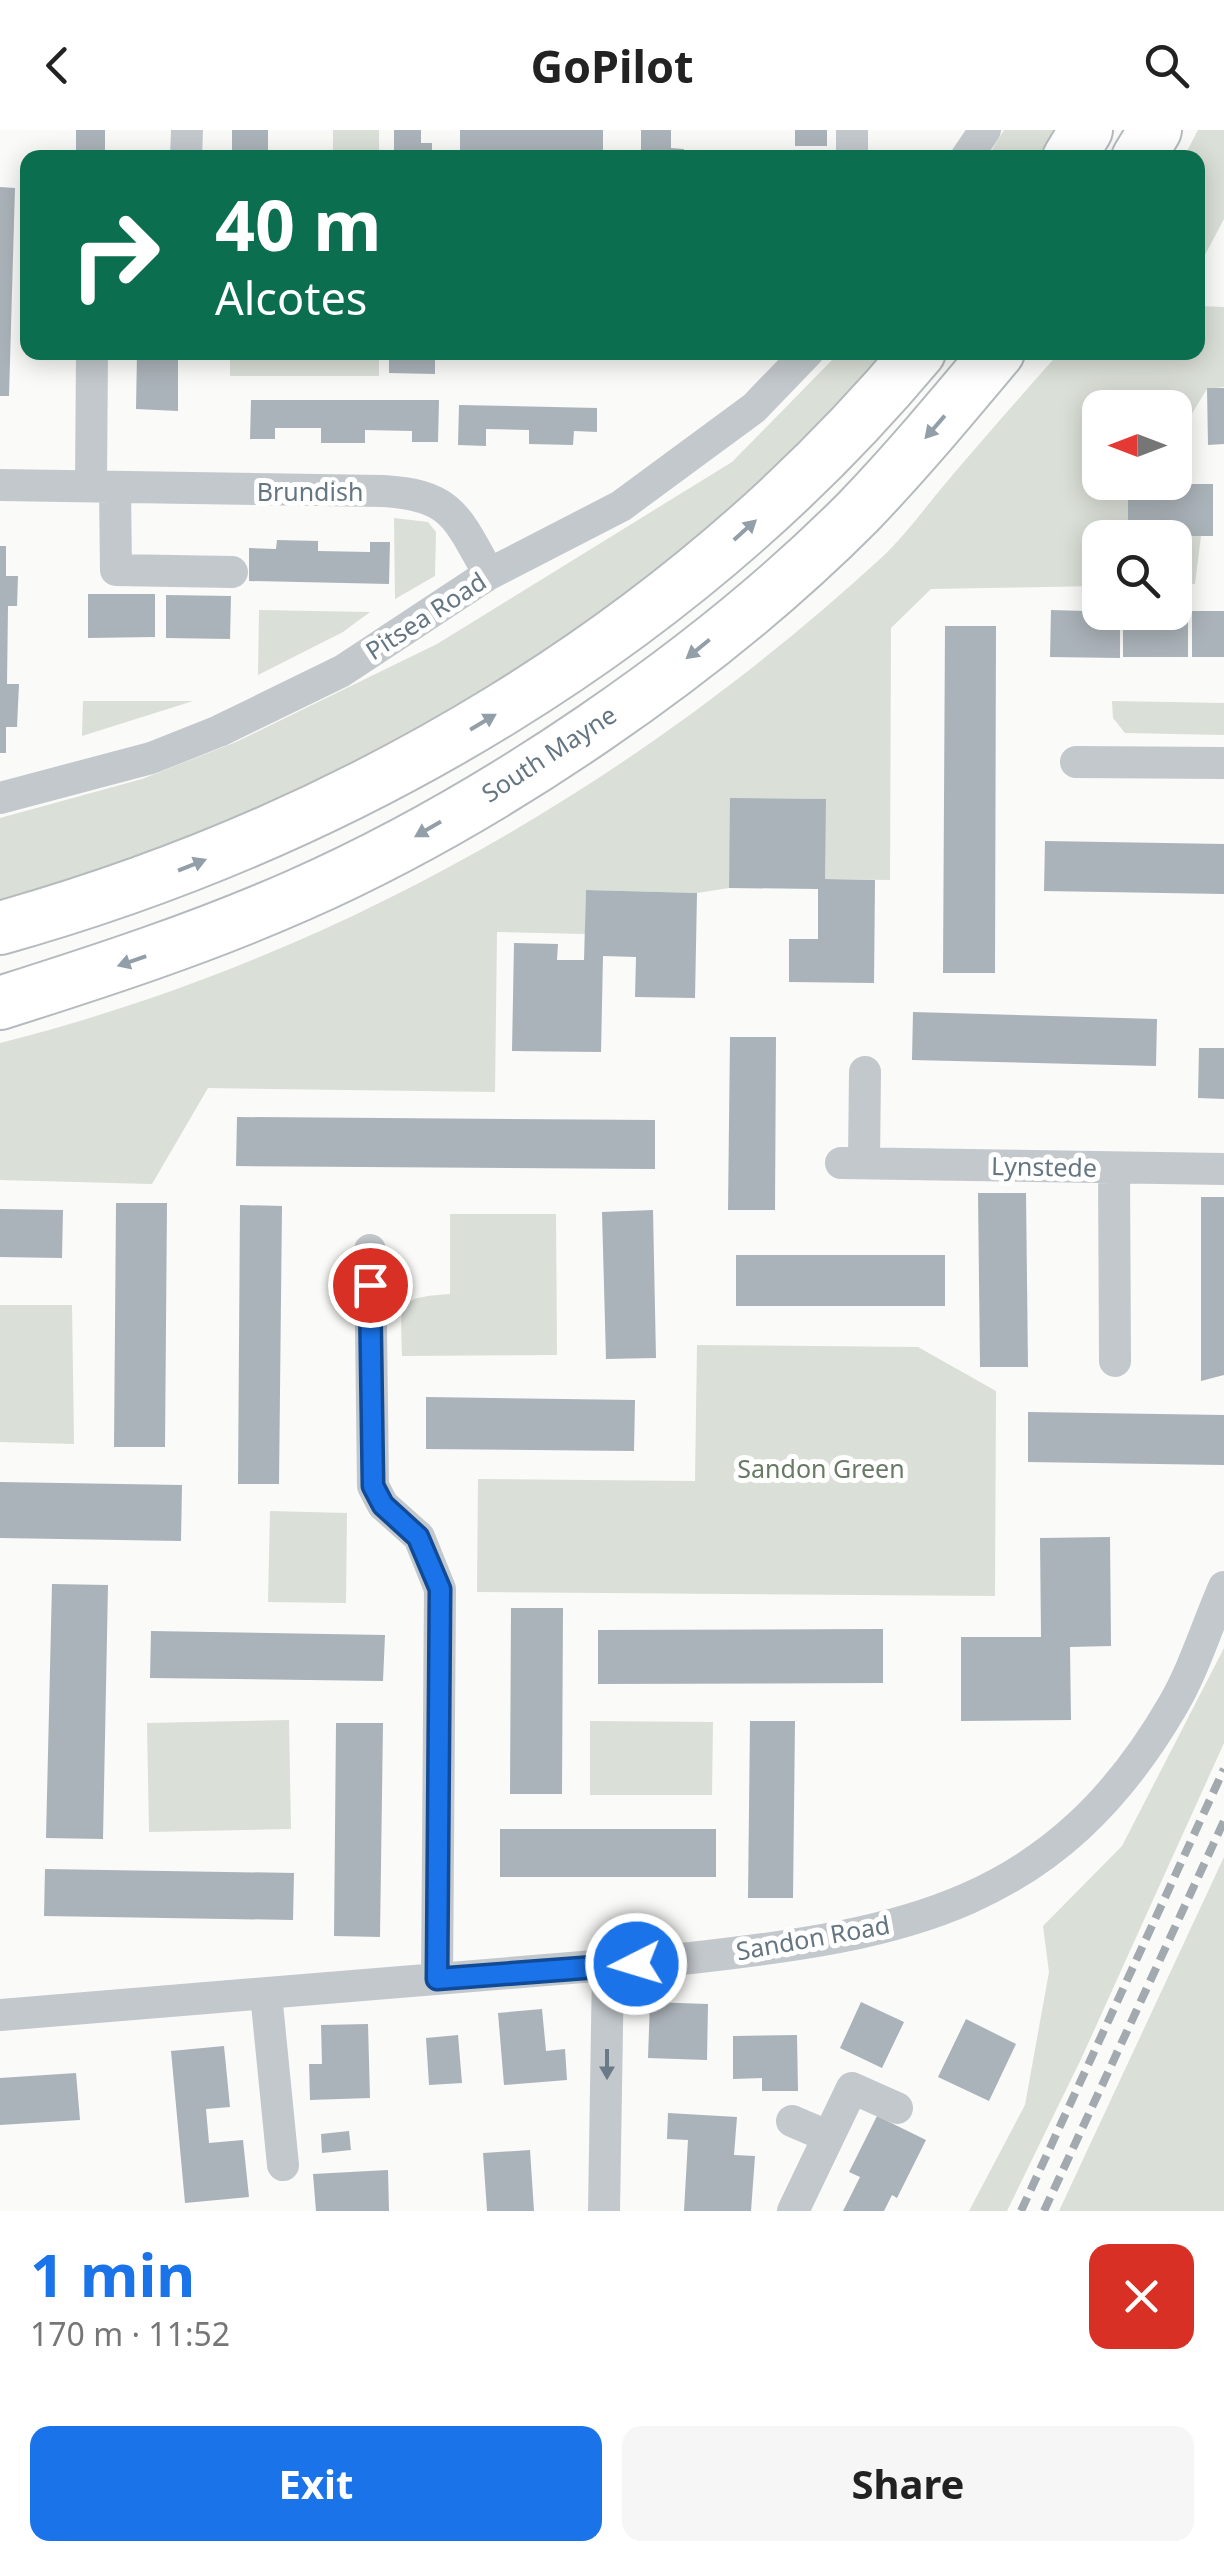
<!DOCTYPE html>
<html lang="en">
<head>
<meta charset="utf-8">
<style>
  :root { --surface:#fff; --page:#f6f6f6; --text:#222; --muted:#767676; --accent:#1a73e8 }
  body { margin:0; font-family:"Noto Sans",sans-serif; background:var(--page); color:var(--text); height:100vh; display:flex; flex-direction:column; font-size:38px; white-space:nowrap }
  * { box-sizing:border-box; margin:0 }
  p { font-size:32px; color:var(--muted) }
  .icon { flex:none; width:55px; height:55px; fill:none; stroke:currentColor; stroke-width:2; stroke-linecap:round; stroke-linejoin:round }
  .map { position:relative; height:2081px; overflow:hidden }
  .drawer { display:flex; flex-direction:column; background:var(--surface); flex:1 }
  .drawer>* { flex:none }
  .banner { position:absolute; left:20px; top:20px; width:1185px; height:210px; border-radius:20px; box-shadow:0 5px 25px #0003; background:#0b6e4f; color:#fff; overflow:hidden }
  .needle { width:65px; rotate:270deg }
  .fabs { position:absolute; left:1082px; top:260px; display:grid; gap:20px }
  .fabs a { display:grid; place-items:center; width:110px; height:110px; border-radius:20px; background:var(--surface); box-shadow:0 5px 25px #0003; font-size:50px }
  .pin { position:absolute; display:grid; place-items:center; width:85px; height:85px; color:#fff; margin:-42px; border:5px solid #fff; border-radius:50%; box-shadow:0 2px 10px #0007 }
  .me { position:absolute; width:110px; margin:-55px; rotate:265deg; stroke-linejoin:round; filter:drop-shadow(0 0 8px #0008) }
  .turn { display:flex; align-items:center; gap:35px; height:210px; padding:0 30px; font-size:45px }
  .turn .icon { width:130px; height:130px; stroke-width:2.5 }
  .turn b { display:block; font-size:70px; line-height:85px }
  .round { display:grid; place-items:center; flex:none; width:105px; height:105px; border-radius:20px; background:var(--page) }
  .summary { display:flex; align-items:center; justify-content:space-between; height:170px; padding:0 30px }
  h1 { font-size:60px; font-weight:700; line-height:75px; color:var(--accent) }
  .action { display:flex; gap:20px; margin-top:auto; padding:20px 30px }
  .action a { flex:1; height:115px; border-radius:20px; background:var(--accent); color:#fff; font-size:40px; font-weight:700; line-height:115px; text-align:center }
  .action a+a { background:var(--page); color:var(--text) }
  header { display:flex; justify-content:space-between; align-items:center; height:130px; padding:0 30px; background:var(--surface); font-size:45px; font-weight:700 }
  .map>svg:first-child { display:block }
</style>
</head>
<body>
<header><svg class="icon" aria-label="back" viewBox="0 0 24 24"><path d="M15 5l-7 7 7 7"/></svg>GoPilot<svg class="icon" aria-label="search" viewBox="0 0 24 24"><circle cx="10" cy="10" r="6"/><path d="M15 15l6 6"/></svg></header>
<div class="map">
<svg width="1224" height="2081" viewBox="0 0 1224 2081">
  <rect width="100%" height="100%" fill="#fafaf8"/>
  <path fill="#dadfd7" d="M333,0H379V27H333Z
    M1004,0H1063L1045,27L987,28Z
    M1198,0H1224V89L1198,138V28L1184,27Z
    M1198,176L1224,177V257L1207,259L1182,300H1175V278H1100V352L1128,353V406H1201L1195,454H1175V408H1100V456L931,459L891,498L890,750L825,749V669L731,668L729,758L697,763L586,760L585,804L497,802L495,962L208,958L152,1054L0,1050V913C329,830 630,658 880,429C904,407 924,379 945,354C982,310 1021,266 1059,223L1198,222Z
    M230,223H379V246H230Z
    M839,223H900L731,390L521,551L280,681L0,776V688L142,649L236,612L437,514L732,332Z
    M394,388L428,392L436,402L435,446L395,469Z
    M259,480L370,482L343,502L258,545Z
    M83,571H193L82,606Z
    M1112,571L1224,573V605L1125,603L1113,588Z
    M450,1084H556L557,1225L402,1226C401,1172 394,1168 450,1164Z
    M0,1175H72L74,1314L0,1312Z
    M697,1215L918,1217L996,1261L995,1466L477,1462L478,1349L695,1351Z
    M270,1381L347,1383L346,1473L268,1472Z
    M1224,1518V1613L1082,1927L1007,2081H969L1025,1975L1049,1842L1043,1796L1122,1716Z
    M289,1590L291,1699L149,1702L147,1593Z
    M590,1591L713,1592L712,1665H590Z
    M1224,1727V2081H1059Z"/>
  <path fill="#aab3b9" d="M76,0H105V28H76Z
    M232,0H268V28H232Z
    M394,0H421V13H432V28H394Z
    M460,0H603V24L460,22Z
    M641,0H671V18L684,19L683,28H641Z
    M795,0H827V16H795Z
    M0,57L15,58L9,266H0Z
    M137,222H178V281L136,279Z
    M389,222H435V244L389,243Z
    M1207,258H1224V314L1208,315Z
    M251,270H439L438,312H412V301L365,300V313H321V298H275V309H250Z
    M459,275L597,278V302L574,301L573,315L529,314V300L486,299V316L458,315Z
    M1175,300H1182V354H1213V406H1128V352H1175Z
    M277,410L318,411V421L370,422V412H390L389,454L249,451V418L276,419Z
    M0,416H6V446H18L17,476H8L7,554H19L17,597H6V623H0Z
    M88,464H155V507L88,508Z
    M166,465L231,466L230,509L166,508Z
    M1051,480L1120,482V528L1050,527Z
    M1188,480V527H1123V482Z
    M1192,481H1224V527H1192Z
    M945,496H996L995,843H943Z
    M730,668L826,669L825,749L875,750L874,853L789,852V809H818V759L729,758Z
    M1045,711L1224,714V764L1044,761Z
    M586,760L697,763L695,868L635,867L636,827L603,826L601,922L512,921L514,813L558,814L557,830H584Z
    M913,882L1157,889L1156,936L912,930Z
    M730,907H776L775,1080H728Z
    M1199,918H1224V969L1198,968Z
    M237,987L655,990V1039L236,1036Z
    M978,1063H1026L1028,1237H980Z
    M1201,1067H1224V1245L1201,1251Z
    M116,1073H167L165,1317H114Z
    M240,1075L282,1076L279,1354H238Z
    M0,1079L63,1080L62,1128L0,1127Z
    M653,1080L656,1228L606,1229L602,1082Z
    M736,1125H945V1176H736Z
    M426,1267L635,1270L634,1321L426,1319Z
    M1028,1282L1224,1285V1335L1028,1332Z
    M0,1352L182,1355L181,1411L0,1408Z
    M1110,1407L1111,1516L1070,1517L1071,1590L961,1591V1507H1041L1040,1408Z
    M52,1454L108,1455L103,1709L46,1708Z
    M511,1478H563L562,1664H510Z
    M883,1499V1553L598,1554V1500Z
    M151,1501L385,1505L383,1551L150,1548Z
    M750,1591H795L793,1768H748Z
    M336,1593H383L380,1807L334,1806Z
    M500,1699H716V1747H500Z
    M45,1739L294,1743L293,1790L44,1786Z
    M650,1872L708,1874L707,1930L648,1928Z
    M861,1872L904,1892L882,1938L840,1918Z
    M542,1879L546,1921L565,1919L567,1950L504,1955L498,1883Z
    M966,1889L1016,1914L989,1971L938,1947Z
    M368,1894L370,1968L310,1970L309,1934H322L321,1895Z
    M458,1905L462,1953L429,1955L426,1908Z
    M797,1905L798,1961H762V1948L733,1949V1906Z
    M224,1916L230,1977L206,1979L209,2013L243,2010L249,2067L185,2073L171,1921Z
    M76,1943L80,1990L0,1995V1948Z
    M668,1983L737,1987L734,2025L755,2026L751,2081H684L688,2010L667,2009Z
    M877,1986L926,2010L897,2068L892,2065L884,2081H843L860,2047L849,2042Z
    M349,2001L351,2020L322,2023L321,2004Z
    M530,2020L534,2081H487L483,2023Z
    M388,2040L389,2081H316L313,2044Z"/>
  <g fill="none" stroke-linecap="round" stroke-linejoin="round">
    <g stroke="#b5babe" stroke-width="56">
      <path id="primary" d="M1069,28L1086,0
        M1138,28L1155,0
        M0,798C352,699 682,505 919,222
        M0,873C101,841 202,808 299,765C491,680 709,532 858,382C907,331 952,277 998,222"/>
    </g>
    <path stroke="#c3c8cc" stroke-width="32" d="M852,22V0
      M186,28L187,0
      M966,28L985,0
      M0,355L383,361C452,365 457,387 489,444
      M91,355L92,222
      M115,360L116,440L232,442
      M1076,632L1224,633
      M0,668L151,628L219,601L342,541L489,444L621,376L754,278L808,222
      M841,1033L1224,1039
      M864,1033L865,942
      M1114,1038L1115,1231
      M370,1120L373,1356L383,1375L419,1407L440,1459L437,1849
      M266,1864L283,2035
      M0,1885L691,1828C905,1804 1056,1777 1173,1575C1194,1539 1207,1496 1224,1457
      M792,1991L827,2006
      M604,2081L608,1837
      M793,2081L852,1958L897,1978"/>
    <use href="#primary" stroke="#fff" stroke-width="52"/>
    <path stroke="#a2aab0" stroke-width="8" stroke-dasharray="15 8" stroke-linecap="butt" d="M1021,2081L1224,1639
      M1044,2081L1224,1691"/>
  </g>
  <defs><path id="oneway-solid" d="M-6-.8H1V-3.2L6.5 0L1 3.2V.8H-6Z" transform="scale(2.5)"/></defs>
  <g fill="#939fa8">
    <use href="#oneway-solid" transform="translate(935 297) rotate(131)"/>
    <use href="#oneway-solid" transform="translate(745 400) rotate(-42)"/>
    <use href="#oneway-solid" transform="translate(698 519) rotate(141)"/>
    <use href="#oneway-solid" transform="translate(483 592) rotate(-31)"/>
    <use href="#oneway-solid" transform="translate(428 699) rotate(150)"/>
    <use href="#oneway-solid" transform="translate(192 735) rotate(-22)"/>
    <use href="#oneway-solid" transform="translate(132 831) rotate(161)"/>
  </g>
  <use fill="#6a7a87" href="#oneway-solid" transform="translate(607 1934) rotate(90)"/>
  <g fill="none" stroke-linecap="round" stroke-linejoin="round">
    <g stroke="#114b97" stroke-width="25">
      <path id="route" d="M370,1155L373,1356L383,1375L418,1407L440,1459L437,1849L636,1834"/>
    </g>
    <use href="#route" stroke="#1a73e8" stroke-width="18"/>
  </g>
  <g text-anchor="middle" stroke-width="10" stroke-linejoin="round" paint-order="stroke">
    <g font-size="25" fill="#657683" stroke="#fff">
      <text x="310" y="371">Brundish</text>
      <text transform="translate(426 486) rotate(-33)" y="9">Pitsea Road</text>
      <text transform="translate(549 624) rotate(-33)" y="9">South Mayne</text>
      <text transform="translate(1044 1037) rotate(1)" y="9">Lynstede</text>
      <text transform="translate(813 1808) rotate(-10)" y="9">Sandon Road</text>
    </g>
    <g font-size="25" fill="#687a64" stroke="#fff">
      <text x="821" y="1348">Sandon Green</text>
    </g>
  </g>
</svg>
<div class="fabs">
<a><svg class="needle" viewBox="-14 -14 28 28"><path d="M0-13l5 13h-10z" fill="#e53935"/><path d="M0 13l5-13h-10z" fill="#767676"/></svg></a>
<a><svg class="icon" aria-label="search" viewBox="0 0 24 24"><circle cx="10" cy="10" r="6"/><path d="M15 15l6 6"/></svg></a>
</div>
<div class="pin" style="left:370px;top:1155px;background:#d93025"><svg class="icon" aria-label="arrive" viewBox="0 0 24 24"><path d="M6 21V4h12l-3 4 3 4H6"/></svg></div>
<svg class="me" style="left:636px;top:1834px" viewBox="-20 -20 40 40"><circle r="17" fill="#1a73e8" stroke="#fff" stroke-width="3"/><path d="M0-11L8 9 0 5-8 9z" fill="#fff"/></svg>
<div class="banner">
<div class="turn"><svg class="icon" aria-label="right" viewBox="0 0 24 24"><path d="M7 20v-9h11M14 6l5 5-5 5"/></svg><div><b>40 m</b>Alcotes</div></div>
</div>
</div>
<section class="drawer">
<div class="summary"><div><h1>1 min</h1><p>170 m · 11:52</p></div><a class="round" style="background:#d93025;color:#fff"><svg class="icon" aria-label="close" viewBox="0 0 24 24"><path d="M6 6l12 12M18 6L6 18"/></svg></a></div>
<div class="action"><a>Exit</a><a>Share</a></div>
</section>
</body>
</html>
